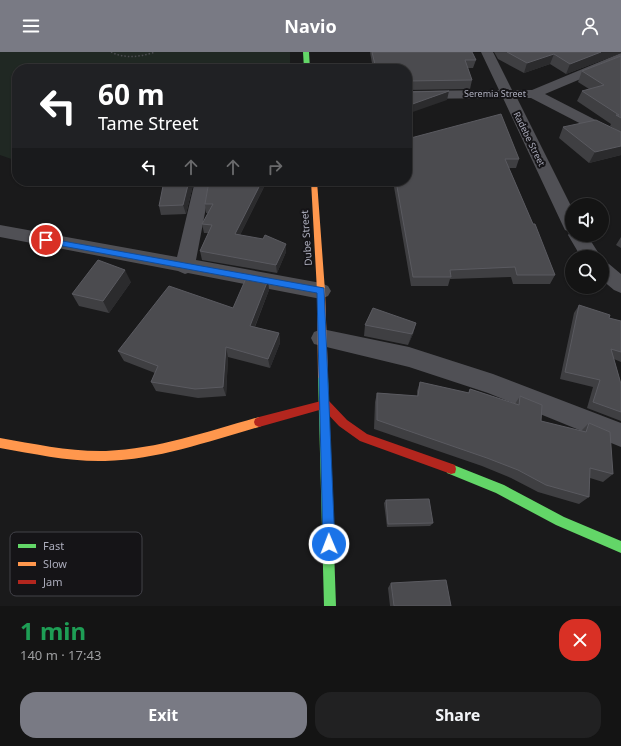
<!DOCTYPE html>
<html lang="en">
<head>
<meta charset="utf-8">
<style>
  :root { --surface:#141414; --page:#212122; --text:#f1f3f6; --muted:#9d9ea0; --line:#333334; --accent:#797a84 }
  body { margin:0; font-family:"Noto Sans",sans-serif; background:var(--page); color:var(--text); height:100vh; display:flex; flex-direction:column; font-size:15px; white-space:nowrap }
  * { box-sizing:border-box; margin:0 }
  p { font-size:13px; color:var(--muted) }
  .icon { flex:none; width:22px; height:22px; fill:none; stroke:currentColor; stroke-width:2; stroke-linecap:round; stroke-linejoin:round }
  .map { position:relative; height:554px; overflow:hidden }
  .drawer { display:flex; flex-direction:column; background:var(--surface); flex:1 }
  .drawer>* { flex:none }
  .banner { position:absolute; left:12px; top:12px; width:400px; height:122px; border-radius:16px; box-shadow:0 1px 3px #0004,0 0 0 1px var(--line); background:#202124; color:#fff; overflow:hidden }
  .tools { position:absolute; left:565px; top:146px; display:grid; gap:8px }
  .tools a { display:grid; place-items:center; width:44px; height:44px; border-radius:50%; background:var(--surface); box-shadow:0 1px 3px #0004,0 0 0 1px var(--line); font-size:20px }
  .pin { position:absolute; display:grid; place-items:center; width:34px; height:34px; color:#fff; margin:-17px; border:2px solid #fff; border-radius:50%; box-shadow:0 1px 4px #0007 }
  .me { position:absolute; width:44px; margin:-22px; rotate:359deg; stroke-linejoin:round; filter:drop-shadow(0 0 3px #0008) }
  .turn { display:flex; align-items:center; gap:14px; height:84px; padding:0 20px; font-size:18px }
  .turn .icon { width:52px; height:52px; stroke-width:2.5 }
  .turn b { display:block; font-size:28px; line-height:34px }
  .lanes { display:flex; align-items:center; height:38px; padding:0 20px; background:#0003; justify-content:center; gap:20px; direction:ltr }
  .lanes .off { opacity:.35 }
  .round { display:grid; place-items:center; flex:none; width:42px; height:42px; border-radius:16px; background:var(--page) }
  .headline { display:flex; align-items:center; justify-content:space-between; height:68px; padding:0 20px }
  h1 { font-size:24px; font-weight:700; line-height:30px; color:#1e9e55 }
  .cta { display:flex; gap:8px; margin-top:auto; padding:8px 20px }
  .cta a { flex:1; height:46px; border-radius:16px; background:var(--accent); color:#fff; font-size:16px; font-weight:700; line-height:46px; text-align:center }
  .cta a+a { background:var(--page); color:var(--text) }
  header { display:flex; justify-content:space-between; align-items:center; height:52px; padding:0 20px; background:var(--accent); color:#fff; font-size:18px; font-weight:700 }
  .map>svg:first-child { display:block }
</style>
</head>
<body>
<header><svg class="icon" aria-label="menu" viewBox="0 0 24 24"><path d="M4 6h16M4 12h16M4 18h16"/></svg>Navio<svg class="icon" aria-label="person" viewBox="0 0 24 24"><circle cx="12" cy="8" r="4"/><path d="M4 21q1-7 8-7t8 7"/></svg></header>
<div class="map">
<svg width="621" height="554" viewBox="0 0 621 554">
  <rect width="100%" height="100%" fill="#1a1a1b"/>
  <path fill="#202823" d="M0,0H290V17H17V109L0,103Z"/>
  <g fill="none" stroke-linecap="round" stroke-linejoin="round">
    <path stroke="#4b4b50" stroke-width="1.5" stroke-dasharray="1.5 2" stroke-linecap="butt" d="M111,0C125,7 140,5 155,0"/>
    <path fill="#505055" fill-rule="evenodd" d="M481,0H493L512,38H532L621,1V10L545,42L621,81V92L616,90L531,46H517L572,156V183H587L601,205H581L568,183L570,180L565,178L563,174L503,46L407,47V39L499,38Z
      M195,129H211L196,208L321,231L328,234L331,239L328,244L321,247L188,221L185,222L178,219L0,185V173L177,205Z
      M602,210L609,212L621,222V241L614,238L602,228Z
      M322,277L409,295L493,322L621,371V395L488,341L409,315L314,292L311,286L314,280Z"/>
    <path fill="#63d668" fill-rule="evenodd" d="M303,0H309L310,17H304Z
      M323,321L326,322L328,325L336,554H324L318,325L320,322Z
      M451,412L504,433L564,465L621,489V501L556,473L496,441L447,421L446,417L447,413Z"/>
    <path fill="#ff974d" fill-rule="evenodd" d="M311,129H317L325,239L328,325L326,328L323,329L320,328L318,325L317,239Z
      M259,365L263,367L264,370L263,373L259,375C209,389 158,408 105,409C70,410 35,402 0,396V386C35,392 71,400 106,399C159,397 209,379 259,365Z"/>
    <path fill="#b3261e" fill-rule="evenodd" d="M325,348L329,349L347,368L367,382L455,413L456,417L455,421L451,422L360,389L339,374L323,357L259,375L255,373L254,370L255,367L259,365Z"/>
  </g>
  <path fill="#3f3f42" d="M370,0H472L476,8L473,16H468L472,28L470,37L407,38V17H373Z
    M494,0H621V1L566,22L550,12L524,21L498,7Z
    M621,4V103L589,111L559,86L563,75L620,80L610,74L611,72L577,49L582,39L589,37L578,30L582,19Z
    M407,87L519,107L516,116H509L555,223L550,232H513L511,225L450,227L448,234H411L393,129H407Z
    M154,129H194L186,162L161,163L159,154L164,130H154Z
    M209,129H267L240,183L286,200L277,221L202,208L200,199L208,181H204L202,172L208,161H206L205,152Z
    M621,185V196L616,193Z
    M268,228L269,238L255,275L279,281L280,291L270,316L228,305L226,344L198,346L156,339L151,330L155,321L124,309L118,299L233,256Z
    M131,230L109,261L79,254L72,242Z
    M579,253L609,266L621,269V310L614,307L621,332V369L587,356L593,335L560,327L574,261Z
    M416,271L413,282L408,293L364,284L365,273Z
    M420,330L468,341L470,337L515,352L520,344L541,369L581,379L589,371L613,422L603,430L590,426L589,445L579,452L538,440L511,426L482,414L374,377L375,350L377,341L417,344V339Z
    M386,448L433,471L430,474L387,475L384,451Z
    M391,531L451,554H390L388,536Z"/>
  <path fill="#2b2b2d" d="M601,0H621V1L566,22L570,12Z
    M554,2L550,12L524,21L527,11Z
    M449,39L447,48L407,62V54Z
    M621,94V103L589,111L595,100Z
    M189,129H194L186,162L183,153Z
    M262,129H267L236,191L235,182Z
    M286,192V200L277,221L276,213Z
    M125,218L131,230L109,261L103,249Z
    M268,228L269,238L251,284L250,274Z
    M416,271L413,282L408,293Z
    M279,281L280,291L270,316L268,307Z
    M226,295L228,305L226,344L223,335Z"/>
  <path fill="#4b4b4f" stroke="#5a5a60" d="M372,0H472L476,8H465L472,28L407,29V36V17H376Z
    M507,0H601L570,12L554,2L527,11Z
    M621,4V66L616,63H619L582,39L604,33L582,19Z
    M407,39L408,40L449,39L407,54Z
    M501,62L519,107H505L533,172H535L555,223H517L515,215L450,218L451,225H413L396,129H407V87Z
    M596,68L621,80V94L595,100L563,75Z
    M164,129H189L183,153L159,154Z
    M209,129H262L235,182L263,187L265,183L286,192L276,213L200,199L212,173L202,172L213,152H205Z
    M98,208L125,218L103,249L72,242Z
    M247,224L268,228L250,274L279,281L268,307L226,295L223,335L195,337L151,330L158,314L118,299L169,234L233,256Z
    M579,253L610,263L609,266L621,269V300L611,297L621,332V360L593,350L600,328L565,320Z
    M373,256L416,271L412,282L365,273Z
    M420,330L469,341L470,337L519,353L520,344L542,353L541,369L586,380L589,371L610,380L613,422L590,416L589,445L546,433L518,418L487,406L377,368V341L418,344Z
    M429,447L433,471L388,472L386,448Z
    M446,528L451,554H394L391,531Z"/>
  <path fill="#1a73e8" stroke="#114b97" d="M44,186H46L324,236L335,492L333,496L329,498L324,496L323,492L317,241L46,191L44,190Z"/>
  <g text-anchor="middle" stroke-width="4" stroke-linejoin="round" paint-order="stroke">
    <g font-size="9" fill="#acadbc" stroke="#151417">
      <text x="495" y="45">Seremia Street</text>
      <text transform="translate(529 87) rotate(64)" y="3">Radebe Street</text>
    </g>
    <g font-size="10" fill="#acadbc" stroke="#151417">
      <text transform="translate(306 186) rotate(-94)" y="4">Dube Street</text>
    </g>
  </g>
  <rect x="10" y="480" width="132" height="64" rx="6" fill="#151417" stroke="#424249" stroke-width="1"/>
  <rect x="18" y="492" width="18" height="4" fill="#63d668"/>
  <rect x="18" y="510" width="18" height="4" fill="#ff974d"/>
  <rect x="18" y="528" width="18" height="4" fill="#b3261e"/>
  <g font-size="11" fill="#acadbc">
    <text x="43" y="498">Fast</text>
    <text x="43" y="516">Slow</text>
    <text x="43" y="534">Jam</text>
  </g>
</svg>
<div class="tools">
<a><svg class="icon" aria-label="sound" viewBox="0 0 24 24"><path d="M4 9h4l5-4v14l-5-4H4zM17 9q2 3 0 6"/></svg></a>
<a><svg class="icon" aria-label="search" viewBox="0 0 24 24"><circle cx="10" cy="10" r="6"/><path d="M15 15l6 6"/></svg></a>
</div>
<div class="pin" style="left:46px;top:188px;background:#d93025"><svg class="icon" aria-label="arrive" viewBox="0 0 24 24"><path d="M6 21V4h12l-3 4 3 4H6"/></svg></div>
<svg class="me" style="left:329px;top:492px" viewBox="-20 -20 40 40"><circle r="17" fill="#1a73e8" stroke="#fff" stroke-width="3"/><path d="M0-11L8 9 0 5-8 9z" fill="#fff"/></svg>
<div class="banner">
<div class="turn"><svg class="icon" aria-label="left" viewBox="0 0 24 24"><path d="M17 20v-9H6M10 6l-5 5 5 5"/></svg><div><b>60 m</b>Tame Street</div></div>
<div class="lanes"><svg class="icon" aria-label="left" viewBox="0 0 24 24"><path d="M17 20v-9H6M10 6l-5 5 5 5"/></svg><svg class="icon off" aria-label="ahead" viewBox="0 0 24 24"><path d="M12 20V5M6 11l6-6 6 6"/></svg><svg class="icon off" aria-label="ahead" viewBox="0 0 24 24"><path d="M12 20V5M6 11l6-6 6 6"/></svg><svg class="icon off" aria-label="right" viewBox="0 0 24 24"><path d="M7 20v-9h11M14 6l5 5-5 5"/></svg></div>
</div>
</div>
<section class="drawer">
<div class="headline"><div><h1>1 min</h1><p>140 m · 17:43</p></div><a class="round" style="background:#d93025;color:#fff"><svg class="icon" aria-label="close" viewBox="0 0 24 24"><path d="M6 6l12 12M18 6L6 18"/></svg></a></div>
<div class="cta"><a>Exit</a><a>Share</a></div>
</section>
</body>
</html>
